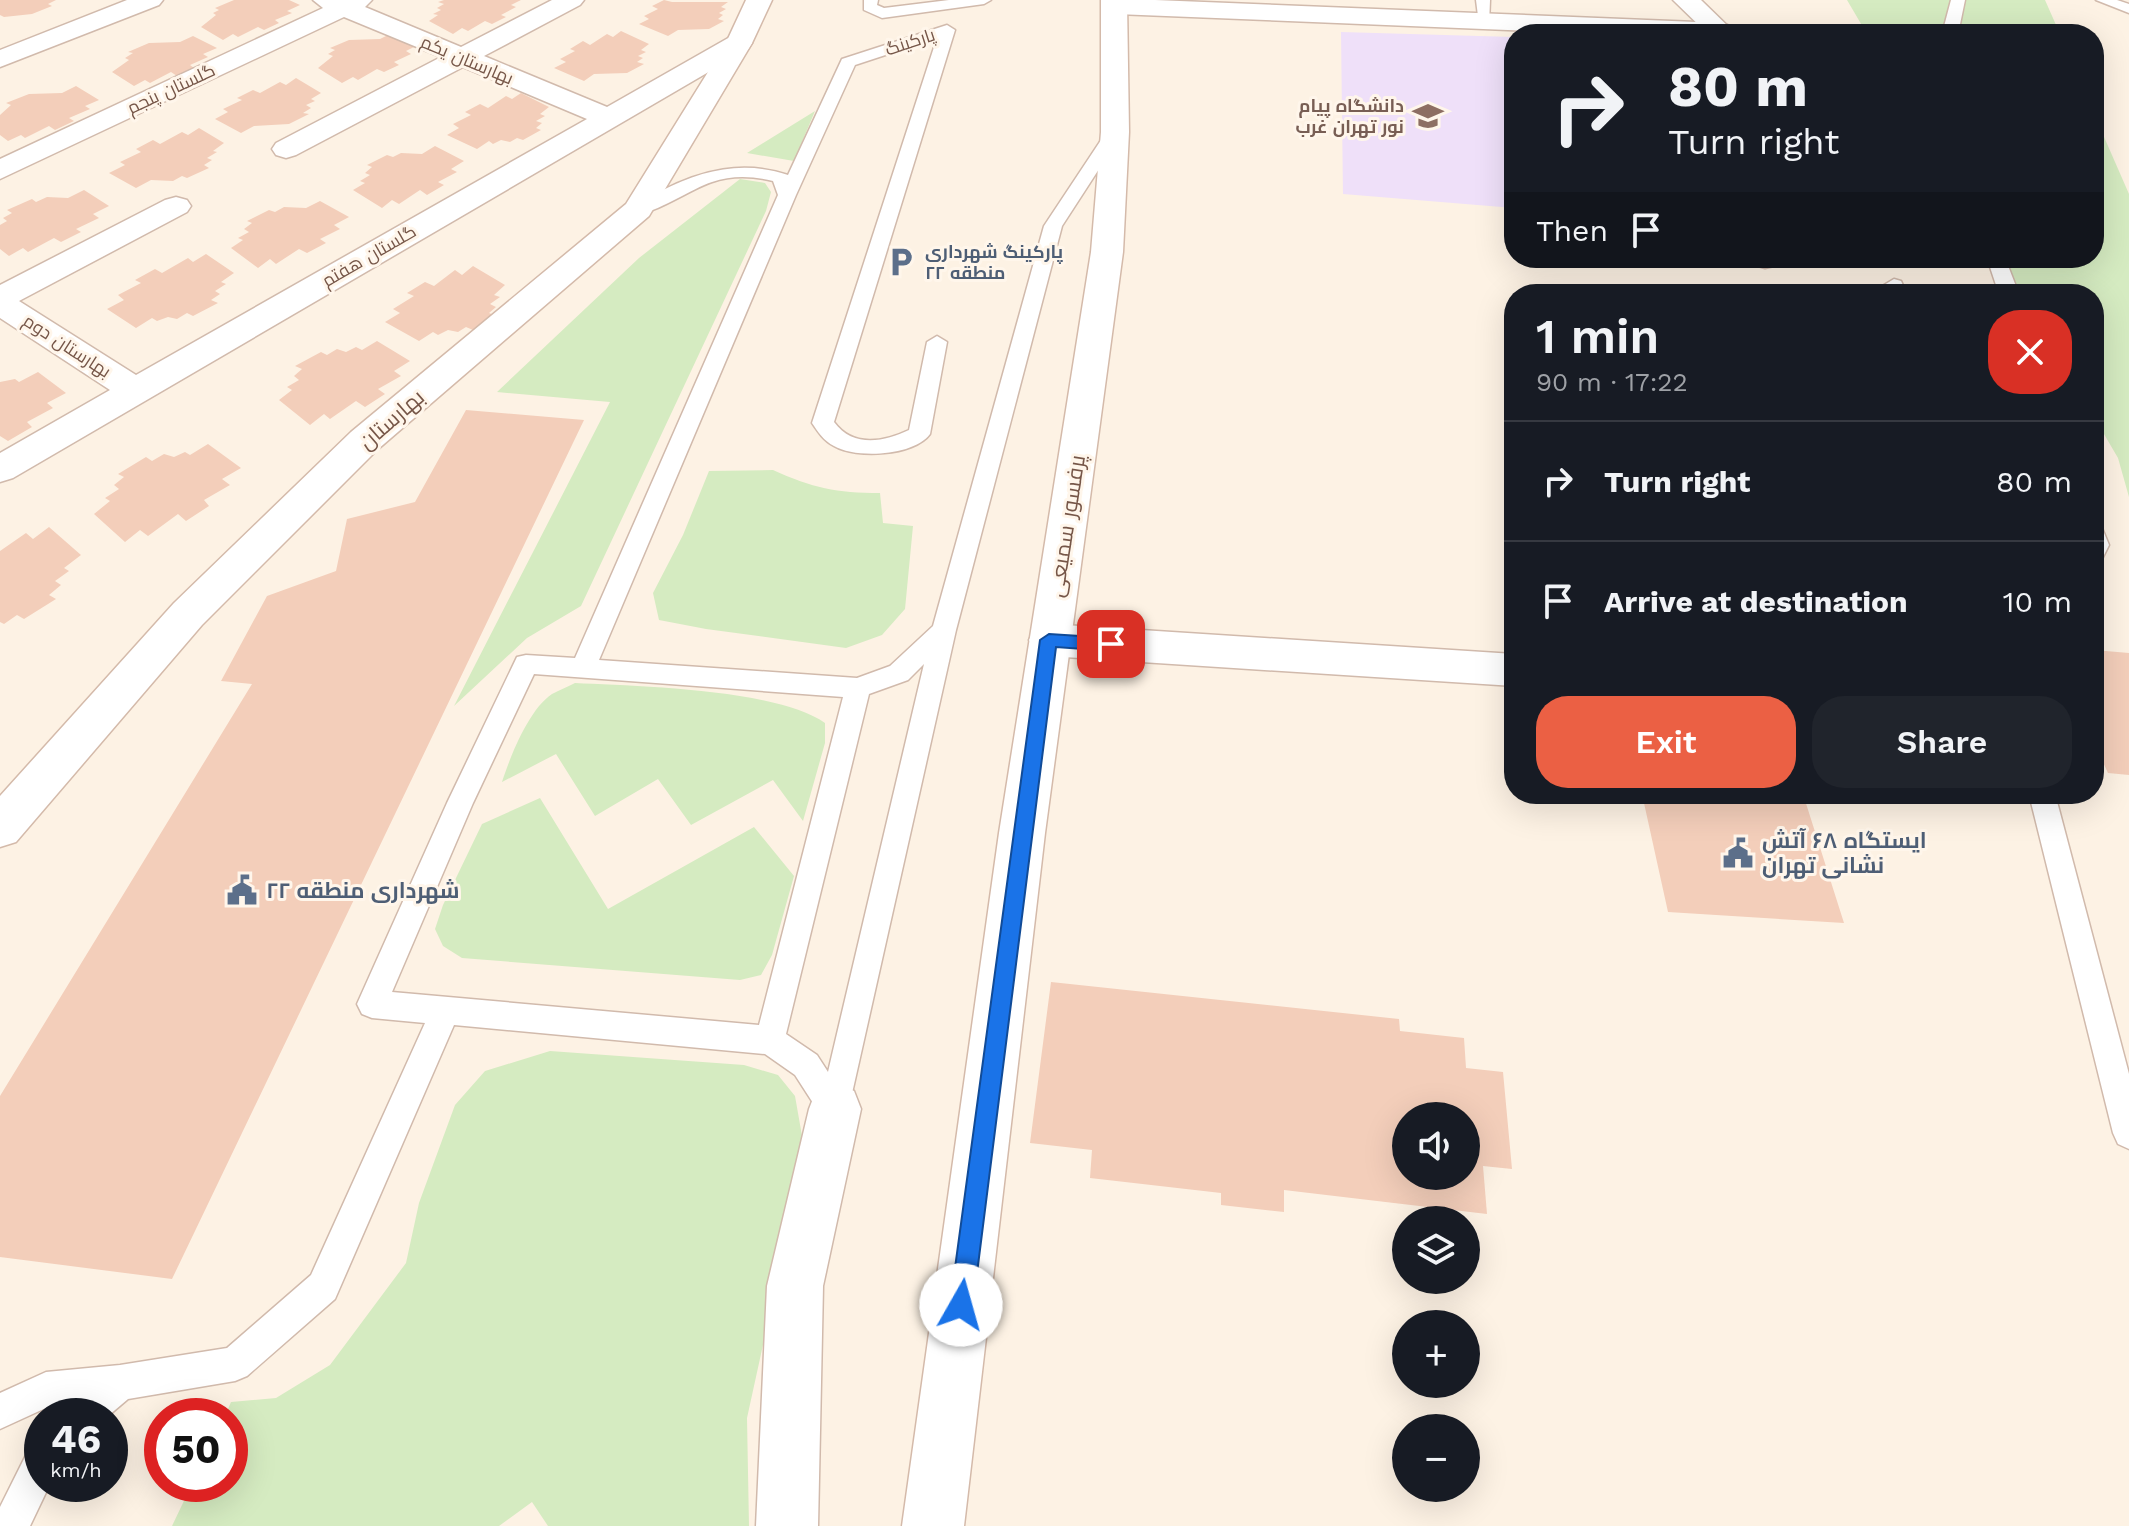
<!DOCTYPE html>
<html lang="en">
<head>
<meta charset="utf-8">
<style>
  :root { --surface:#171b24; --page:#20242c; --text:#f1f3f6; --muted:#9ea1a6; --line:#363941; --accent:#eb6044 }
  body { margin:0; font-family:"Work Sans",Cairo,sans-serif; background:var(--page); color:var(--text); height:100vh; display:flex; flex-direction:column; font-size:30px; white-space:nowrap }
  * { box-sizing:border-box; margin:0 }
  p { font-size:26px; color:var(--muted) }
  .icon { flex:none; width:44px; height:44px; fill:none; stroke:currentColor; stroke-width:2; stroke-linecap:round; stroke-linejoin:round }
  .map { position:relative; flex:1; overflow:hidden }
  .drawer { position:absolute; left:1504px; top:284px; width:600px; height:520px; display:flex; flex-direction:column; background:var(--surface); border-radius:32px; box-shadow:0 8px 32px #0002 }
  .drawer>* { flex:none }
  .hud { position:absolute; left:1504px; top:24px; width:600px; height:244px; border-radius:32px; box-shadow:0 8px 32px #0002; background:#171b24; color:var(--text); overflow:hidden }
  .fabs { position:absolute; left:1392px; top:1102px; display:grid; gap:16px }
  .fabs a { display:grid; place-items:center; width:88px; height:88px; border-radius:50%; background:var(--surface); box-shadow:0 8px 32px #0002; font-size:40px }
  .speed { position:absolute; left:24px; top:1398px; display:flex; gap:16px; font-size:40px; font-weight:700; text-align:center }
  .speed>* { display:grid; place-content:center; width:104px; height:104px; border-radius:50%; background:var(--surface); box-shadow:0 8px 32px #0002; line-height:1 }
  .speed small { font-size:20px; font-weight:400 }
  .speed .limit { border:12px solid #d22; background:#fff; color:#111 }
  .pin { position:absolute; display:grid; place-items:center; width:68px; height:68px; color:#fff; margin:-34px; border-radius:16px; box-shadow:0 4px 12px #0006 }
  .me { position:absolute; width:88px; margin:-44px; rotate:7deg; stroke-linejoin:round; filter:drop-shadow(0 0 6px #0008) }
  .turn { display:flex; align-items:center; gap:28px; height:168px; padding:0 32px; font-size:36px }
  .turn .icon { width:104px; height:104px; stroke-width:2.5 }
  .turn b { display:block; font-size:56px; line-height:68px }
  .then { display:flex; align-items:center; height:76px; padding:0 32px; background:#0003; gap:16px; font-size:30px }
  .round { display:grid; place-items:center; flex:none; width:84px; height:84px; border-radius:32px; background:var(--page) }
  .headline { display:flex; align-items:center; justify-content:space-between; height:136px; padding:0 32px }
  h1 { font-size:48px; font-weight:600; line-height:60px }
  .primary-button { display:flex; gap:16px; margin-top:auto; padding:16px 32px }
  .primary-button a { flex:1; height:92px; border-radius:32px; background:var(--accent); color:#fff; font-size:32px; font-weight:600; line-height:92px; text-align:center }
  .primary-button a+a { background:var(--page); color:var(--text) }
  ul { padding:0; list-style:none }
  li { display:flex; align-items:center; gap:24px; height:120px; padding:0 32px; border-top:2px solid var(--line) }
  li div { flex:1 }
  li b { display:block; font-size:30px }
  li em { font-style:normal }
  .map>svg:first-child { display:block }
</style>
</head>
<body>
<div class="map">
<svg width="2129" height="1526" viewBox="0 0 2129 1526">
  <rect width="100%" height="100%" fill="#fdf2e4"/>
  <path fill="#efe0f9" d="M1341,32L1514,37V208L1343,194Z"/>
  <path fill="#d5ebc1" d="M1847,0H2045L2060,34H1867Z
    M815,111L794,161L747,153Z
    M2094,114L2129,194V497L2118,458L2094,417V294H2021L2000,258H2094Z
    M740,179L765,183L771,192L766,211L581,606L527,638L454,706L610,402L497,392L639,258Z
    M773,470C813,488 836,493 880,493L883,523L913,526L905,609L882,635L846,648L706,629L659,620L653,593L683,535L709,471Z
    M575,683C636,686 778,689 825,723V743L803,821L773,780L691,825L658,779L595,816L556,754L502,782C510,757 529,709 552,694C559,690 568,687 575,683Z
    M540,798L608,909L754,827L794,876L772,955L761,975L740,980L462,958L443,946L435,929L443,905L482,824Z
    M550,1051L744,1065L778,1075L795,1096L805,1153L747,1418L749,1526H548L532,1502L499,1526H172L192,1484H230V1416H225L231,1402L276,1398L330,1365L406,1263L419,1203L455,1105L485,1071Z"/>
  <path fill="#f3ceba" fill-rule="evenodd" d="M0,0H56L48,4L52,6L32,14L4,17L0,15Z
    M234,0H289L300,5L287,11L292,13L275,20L279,23L264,30L258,27L238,37L233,34L223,40L201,27L216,15L213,13L219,10L215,8Z
    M444,0H521L511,5L516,7L501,15L506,17L492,24L485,21L468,31L462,28L453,34L429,21L438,15L433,14L441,10L437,8L444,4L438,2Z
    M664,0L672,2H728L721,7L726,9L719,13L723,15L718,19L724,21L709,29L678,30L668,36L639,24L649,19L644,16L658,9L652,6Z
    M621,31L649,44L641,50L646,52L638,56L643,58L637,62L644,64L627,73L594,74L584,81L554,68L566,62L560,59L575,51L570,49L583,41L590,45L607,34L613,37Z
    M392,33L418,45L406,51L411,54L394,62L399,65L384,72L377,69L358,80L353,77L342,83L318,68L333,56L328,54L335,50L330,48L349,40L380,39Z
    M193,36L217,48L203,54L208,57L190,65L194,68L177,76L171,72L150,83L145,80L134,86L112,72L129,60L125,58L133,53L128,52L149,43L180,42Z
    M296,78L321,93L311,99L315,101L306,105L311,108L303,113L309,114L289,124L254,126L241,133L215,119L228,112L223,109L242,100L237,98L253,90L260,93L280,82L286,85Z
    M76,86L99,100L85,106L90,109L69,118L74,121L55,130L49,126L25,138L21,135L8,141L0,135V115L11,105L6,103L29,94L62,93Z
    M521,93L549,107L540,114L545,116L536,121L542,123L536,128L541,130L523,140L517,138L510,142L501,140L493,144L489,141L477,149L447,135L459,128L453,124L471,115L465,112L480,104L488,108L506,96L512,99Z
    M199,128L224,143L213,151L217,152L207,158L212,160L204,165L209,168L187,178L182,176L173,181L151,180L136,188L109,173L125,165L120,162L141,152L136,149L153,140L160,144L182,132L188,135Z
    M435,146L464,161L451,169L457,172L438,182L444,185L427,195L420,190L399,204L392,200L382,208L353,190L365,183L360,181L370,175L365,173L372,167L367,165L387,155L393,157L401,153L422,154Z
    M84,190L109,206L93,214L99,218L76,229L81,232L61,242L54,238L28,252L23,248L9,256L0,249V225L7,221L3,218L12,213L7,210L32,199L36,202L47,197L68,198Z
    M320,201L349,217L334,225L340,229L320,239L326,243L307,253L299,249L276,264L270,259L258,268L231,248L243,240L238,238L249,232L244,229L252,223L247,221L269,210L275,212L284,207L306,208Z
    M206,254L234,273L221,282L226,284L215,291L220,294L211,300L218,303L193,316L187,313L177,319L168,317L157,321L152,318L136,328L107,309L124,300L118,295L141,283L135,280L155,269L162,273L188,258L193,262Z
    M473,266L505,285L494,295L500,297L490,304L496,307L489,313L496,316L473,330L466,327L458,332L448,330L438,335L433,332L419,341L385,322L400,313L393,309L414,296L407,293L425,282L434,286L455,270L462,275Z
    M377,341L410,361L394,371L401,376L378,389L385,394L365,407L356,401L330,419L324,414L310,425L279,400L292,390L287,387L299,380L294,376L302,369L295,366L321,352L327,355L337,349L346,352L356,347L362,350Z
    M38,372L66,393L47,403L53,408L27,422L32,427L8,441L0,436V382L15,379L19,382Z
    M466,410L584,420L172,1279L0,1257V1096L252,684L221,681L267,596L336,571L347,519L415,502Z
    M208,444L241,468L222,479L230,485L204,500L209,506L186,521L178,514L148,536L140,530L125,542L94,514L110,501L105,498L119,489L114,485L124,477L118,474L146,457L152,461L164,454L174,457L185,452L190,455Z
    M49,527L81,555L64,568L69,571L55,581L61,585L49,595L56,599L24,619L17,615L4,624L0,622V551L26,533L33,539Z
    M2094,650L2129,653V775L2108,773L2094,743Z
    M1642,794H1803L1844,923L1668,912Z
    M1051,982L1399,1019L1400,1031L1464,1038L1466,1068L1503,1072L1512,1169L1483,1166L1487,1214L1284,1190V1212L1221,1205V1193L1090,1178L1092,1150L1030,1143ZM1406,1116H1466V1176H1406Z"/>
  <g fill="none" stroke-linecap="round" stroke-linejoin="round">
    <g stroke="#d1baac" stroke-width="3">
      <path id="service" d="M864,0H878L877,5L884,8L949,0H991L984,4L882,18L864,10Z
        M1476,0H1490L1489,24H1479Z
        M1951,0H1965L1958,34H1942Z
        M2096,0H2117L2129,4V13Z
        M947,25L955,30L834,422C853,448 884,442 909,430L927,342L937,336L947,342L930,434C914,456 856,459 834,446C824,441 818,432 812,423L937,38L855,65L796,195L599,660L857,678L890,666L933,626L1044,226L1109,128H1121L1123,132L1062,226L956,630L846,1120L835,1124L824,1120L795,1075L765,1054L454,1025L335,1299L247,1376L235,1381L128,1399L108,1416H62L67,1406L48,1407L0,1429V1393L46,1372L120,1365L227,1348L311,1275L425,1023L372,1018L362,1014L357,1004L447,803L517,657L526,655L575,658L778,195L773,181C753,176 732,175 712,182C692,188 649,218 632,214L629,210C637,201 650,197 661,191C702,170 743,160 788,175L842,59ZM924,664L828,1072L817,1055L786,1034L869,694L908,680ZM534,674L843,697L759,1025L392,992L473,803Z
        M1758,258H1794L1792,262L1765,268L1758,266L1756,262Z
        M1987,258H2005L2019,294H1999Z
        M1894,279L1901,281L1907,294H1887L1884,285Z
        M2094,526L2102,528L2109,545L2102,559L2094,561Z
        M2029,794H2055L2129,1074V1149L2118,1144L2113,1133Z
        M42,1444V1484H50L30,1526H0V1507L29,1449Z"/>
    </g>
    <g stroke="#d1baac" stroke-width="3">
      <path id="minor" d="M127,0H163L159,5L0,67V50Z
        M313,0H372L365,7L461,47L552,0H584L580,5L484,56L607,107L730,37H748L752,43L748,49L13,478L0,482V453L110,390L0,318V285L165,200L176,197L187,200L191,206L187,212L19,301L136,375L587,119L463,67L296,155L286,158L276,155L272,149L276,143L441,57L344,17L0,179V159L323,8Z
        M1155,0L1721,23L1730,26L1734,31L1732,34H1606L1116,14L1107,11L1103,6L1110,0Z
        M1049,624L1514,654V686L1049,656L1035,651L1029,640L1035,629Z"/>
    </g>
    <g stroke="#d1baac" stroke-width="3">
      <path id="tertiary" d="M1673,0H1701L1736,34H1708Z
        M835,1083L854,1091L861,1109L823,1286L818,1526H756L767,1286L809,1109L816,1091Z"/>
    </g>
    <g stroke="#d4baaa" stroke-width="3">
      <path id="secondary" d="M746,0H772L752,43L649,216L377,450L202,625L16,842L0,847V796L174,603L351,432L626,204L726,43Z
        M1101,0H1127L1129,132L1123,252L1045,833L964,1526H902L999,833L1091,252L1101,132Z"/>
    </g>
    <use href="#service" fill="#fff" fill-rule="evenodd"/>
    <use href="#minor" fill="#fff" fill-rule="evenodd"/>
    <use href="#tertiary" fill="#fff" fill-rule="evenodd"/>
    <use href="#secondary" fill="#fff" fill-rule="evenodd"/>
  </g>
  <path fill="#1a73e8" stroke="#114b97" stroke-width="2" d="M1049,634L1111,638L1119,644L1111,651L1056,647L973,1305L970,1314L961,1317L953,1314L950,1305L1040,640Z"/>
  <defs>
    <g id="university-bare" transform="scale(2.4)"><path d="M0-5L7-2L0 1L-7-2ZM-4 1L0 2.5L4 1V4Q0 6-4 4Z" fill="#8d6e63" stroke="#fff6eb" stroke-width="2.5" paint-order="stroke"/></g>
    <g id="parking-bare" transform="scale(2.4)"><path d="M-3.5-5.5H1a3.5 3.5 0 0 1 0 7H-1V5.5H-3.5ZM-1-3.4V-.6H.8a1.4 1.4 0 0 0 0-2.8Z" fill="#5c6f8a" stroke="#fff6eb" stroke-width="2.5" paint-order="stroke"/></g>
    <g id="civic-bare" transform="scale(2.4)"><path d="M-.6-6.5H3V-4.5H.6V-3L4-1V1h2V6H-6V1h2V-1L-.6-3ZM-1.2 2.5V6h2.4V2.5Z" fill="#5c6f8a" stroke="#fff6eb" stroke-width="2.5" paint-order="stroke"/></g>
  </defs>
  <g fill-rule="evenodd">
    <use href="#university-bare" x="1428" y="116"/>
    <use href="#parking-bare" x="901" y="262"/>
    <use href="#civic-bare" x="1738" y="853"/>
    <use href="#civic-bare" x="242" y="890"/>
  </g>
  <g text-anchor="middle" stroke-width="6" stroke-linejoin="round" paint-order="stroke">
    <g font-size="18" fill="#765648" stroke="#fff6eb">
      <text transform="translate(910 42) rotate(-18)" y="6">پارکینگ</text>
      <text transform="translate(467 60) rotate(23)" y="6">بهارستان یکم</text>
      <text transform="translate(171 89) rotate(-25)" y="6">گلستان پنجم</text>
      <text transform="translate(369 256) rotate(-30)" y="6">گلستان هفتم</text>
      <text transform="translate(67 346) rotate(33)" y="6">بهارستان دوم</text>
    </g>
    <g font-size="18" font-weight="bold" fill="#785e54" stroke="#fff6eb" text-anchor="end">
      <text x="1404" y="112">دانشگاه پیام<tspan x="1404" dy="21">نور تهران غرب</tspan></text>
    </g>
    <g font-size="18" font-weight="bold" fill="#4e5e75" stroke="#fff6eb" text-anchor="start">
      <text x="925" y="258">پارکینگ شهرداری<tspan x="925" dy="21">منطقه ۲۲</tspan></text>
    </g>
    <g font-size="22" fill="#765648" stroke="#fff6eb">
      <text transform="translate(391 419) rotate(-41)" y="8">بهارستان</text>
      <text transform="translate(1066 526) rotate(-81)" y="8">پرفسور سمیعی</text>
    </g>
    <g font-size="22" font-weight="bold" fill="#4e5e75" stroke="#fff6eb" text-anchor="start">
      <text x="1762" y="848">ایستگاه ۶۸ آتش<tspan x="1762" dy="25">نشانی تهران</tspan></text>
      <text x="266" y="898">شهرداری منطقه ۲۲</text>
    </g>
  </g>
</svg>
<div class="fabs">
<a><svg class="icon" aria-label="sound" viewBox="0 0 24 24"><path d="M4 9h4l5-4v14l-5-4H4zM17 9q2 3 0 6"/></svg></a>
<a><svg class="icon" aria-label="layers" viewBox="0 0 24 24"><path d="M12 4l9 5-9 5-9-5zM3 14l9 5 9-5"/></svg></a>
<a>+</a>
<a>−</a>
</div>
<div class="speed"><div>46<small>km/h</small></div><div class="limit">50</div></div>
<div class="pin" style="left:1111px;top:644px;background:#d93025"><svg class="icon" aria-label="arrive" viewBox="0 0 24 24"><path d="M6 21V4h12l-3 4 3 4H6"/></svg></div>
<svg class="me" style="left:961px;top:1305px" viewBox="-20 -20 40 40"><circle r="19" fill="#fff"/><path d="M0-13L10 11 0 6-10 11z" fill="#1a73e8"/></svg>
<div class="hud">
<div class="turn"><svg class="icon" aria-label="right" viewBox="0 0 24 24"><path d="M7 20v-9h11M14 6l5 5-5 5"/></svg><div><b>80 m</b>Turn right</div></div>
<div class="then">Then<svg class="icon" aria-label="arrive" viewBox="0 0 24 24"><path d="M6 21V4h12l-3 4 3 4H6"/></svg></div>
</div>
<section class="drawer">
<div class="headline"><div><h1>1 min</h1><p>90 m · 17:22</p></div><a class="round" style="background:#d93025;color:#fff"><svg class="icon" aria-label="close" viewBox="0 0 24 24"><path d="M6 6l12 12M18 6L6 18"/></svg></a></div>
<ul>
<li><svg class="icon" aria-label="right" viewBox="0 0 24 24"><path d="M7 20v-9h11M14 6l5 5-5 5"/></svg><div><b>Turn right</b></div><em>80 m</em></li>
<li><svg class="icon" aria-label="arrive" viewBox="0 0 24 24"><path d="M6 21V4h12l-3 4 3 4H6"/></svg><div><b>Arrive at destination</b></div><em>10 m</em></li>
</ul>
<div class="primary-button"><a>Exit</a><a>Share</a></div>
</section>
</div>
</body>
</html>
